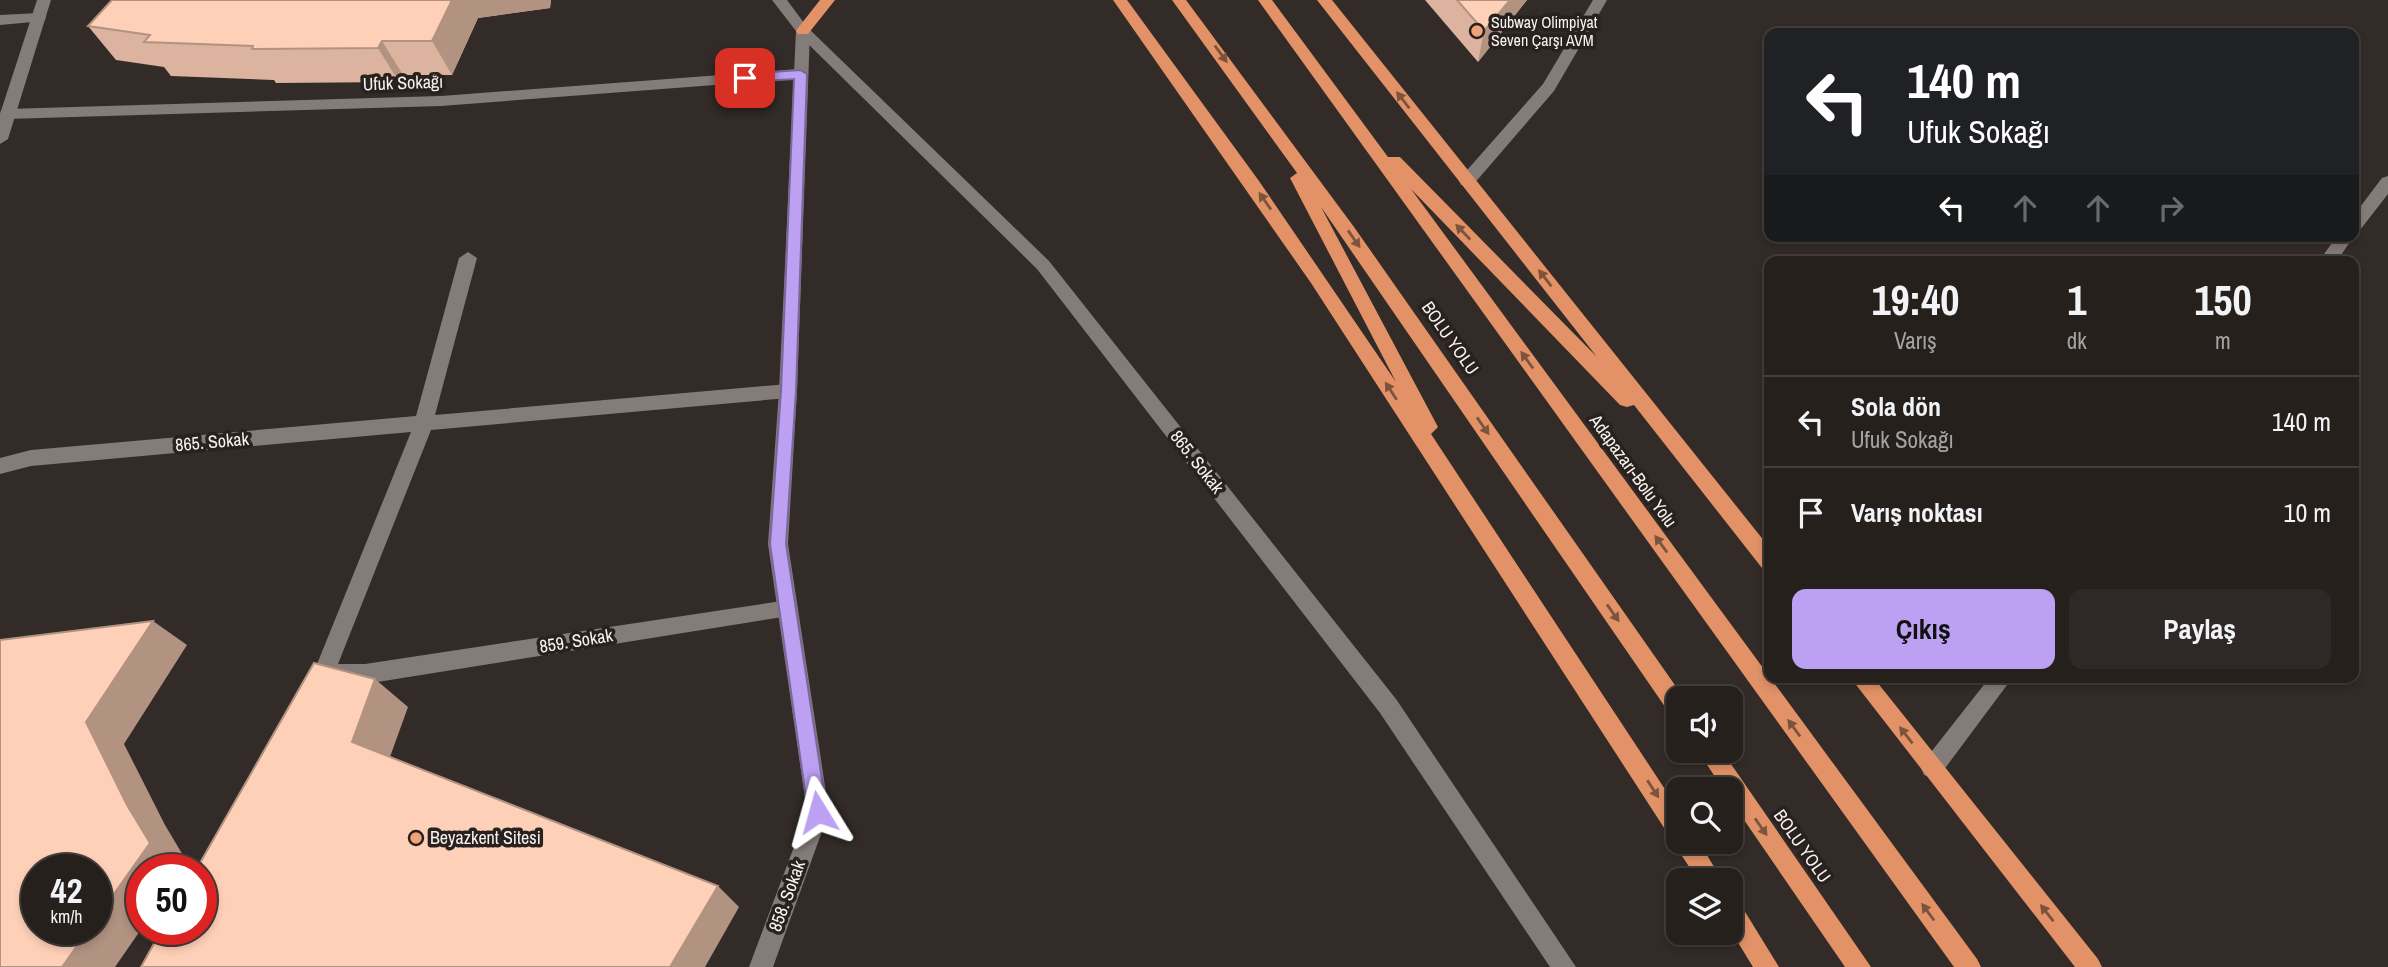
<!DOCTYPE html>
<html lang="tr">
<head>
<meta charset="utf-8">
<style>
  :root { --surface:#26201d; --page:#2e2826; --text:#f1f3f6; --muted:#a4a3a4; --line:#423e3b; --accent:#bca0f2 }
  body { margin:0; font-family:"Archivo Narrow",sans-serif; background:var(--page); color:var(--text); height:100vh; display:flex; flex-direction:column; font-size:26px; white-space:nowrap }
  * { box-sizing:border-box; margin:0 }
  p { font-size:23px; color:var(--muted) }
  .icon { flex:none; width:38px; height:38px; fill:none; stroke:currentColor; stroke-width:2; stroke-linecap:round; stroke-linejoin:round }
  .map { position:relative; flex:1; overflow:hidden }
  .details { position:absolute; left:1764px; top:256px; width:595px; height:427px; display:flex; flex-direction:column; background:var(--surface); border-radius:14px; box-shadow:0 4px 10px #0003,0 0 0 2px var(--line) }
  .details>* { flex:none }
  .banner { position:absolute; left:1764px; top:28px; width:595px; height:214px; border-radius:14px; box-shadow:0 4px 10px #0003,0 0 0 2px var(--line); background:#202124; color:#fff; overflow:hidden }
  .tools { position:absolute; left:1666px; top:686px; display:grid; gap:14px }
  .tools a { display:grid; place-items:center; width:77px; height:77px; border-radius:14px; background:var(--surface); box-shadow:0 4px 10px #0003,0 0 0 2px var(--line); font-size:35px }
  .speed { position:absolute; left:21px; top:854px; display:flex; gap:14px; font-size:35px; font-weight:700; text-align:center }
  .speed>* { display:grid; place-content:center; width:91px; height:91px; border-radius:50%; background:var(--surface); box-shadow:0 4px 10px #0003,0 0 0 2px var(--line); line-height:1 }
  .speed small { font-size:18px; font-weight:400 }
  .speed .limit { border:10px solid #d22; background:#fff; color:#111 }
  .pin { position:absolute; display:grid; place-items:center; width:60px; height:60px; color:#fff; margin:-30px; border-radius:14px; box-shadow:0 4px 10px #0006 }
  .me { position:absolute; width:77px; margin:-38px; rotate:352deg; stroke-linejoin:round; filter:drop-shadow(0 0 5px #0008) }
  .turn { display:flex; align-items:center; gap:24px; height:147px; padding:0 28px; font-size:32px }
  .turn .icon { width:91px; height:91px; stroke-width:2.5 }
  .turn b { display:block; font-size:49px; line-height:60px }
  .lanes { display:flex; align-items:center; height:66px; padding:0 28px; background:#0003; justify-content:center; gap:35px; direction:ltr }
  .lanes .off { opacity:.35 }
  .eta { display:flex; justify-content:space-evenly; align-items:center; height:119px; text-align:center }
  .eta b { font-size:42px; font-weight:700; line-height:49px }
  .primary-button { display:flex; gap:14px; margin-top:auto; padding:14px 28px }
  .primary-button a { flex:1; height:80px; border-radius:14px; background:var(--accent); color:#111; font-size:28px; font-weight:700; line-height:80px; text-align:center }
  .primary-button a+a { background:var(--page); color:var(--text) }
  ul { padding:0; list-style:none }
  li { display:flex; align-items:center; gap:21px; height:91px; padding:0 28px; border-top:2px solid var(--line) }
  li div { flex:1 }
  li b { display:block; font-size:26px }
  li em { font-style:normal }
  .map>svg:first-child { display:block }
</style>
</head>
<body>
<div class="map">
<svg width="2388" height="967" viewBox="0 0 2388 967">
  <rect width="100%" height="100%" fill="#322b27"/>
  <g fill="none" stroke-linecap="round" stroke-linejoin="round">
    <path fill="#847c78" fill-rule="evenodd" d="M1593,0H1607L1554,91L1473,185H1461L1459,181L1461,177L1543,84Z
      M39,13L46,18L44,21L0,25V15Z
      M800,69L805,70L808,74L805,78L441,106L7,119L0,115L1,110L7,109L441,96Z
      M2388,176V194L2360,230L2354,232V215L2382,178Z
      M2354,235V236L2337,261H2319L2337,236Z
      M468,252L477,258L435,415L788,384L794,386L797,391L794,396L788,398L431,430L338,664H365L788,600L795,603L798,609L795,615L365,684H324L317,681L313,674L411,432L31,466L0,474V458L31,450L416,416L459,258Z
      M1990,677H2013L1940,775L1932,778L1924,775L1921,768L1924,761Z"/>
    <path fill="#847c78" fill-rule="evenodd" d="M803,26L808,28L1049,261L1396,699L1576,967H1550L1380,713L1037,269L798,34L796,31Z"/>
    <path fill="#847c78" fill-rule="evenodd" d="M37,0H51L8,139L0,144V114Z
      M772,0H787L810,31L797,391L788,544L829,812L773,967H749L807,812L768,544L779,391L796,31Z"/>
    <path fill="#e29266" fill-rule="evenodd" d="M820,0H835L808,34H798L796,31L798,28Z
      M1113,0H1127L1259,181L1396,382L1290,178L1297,173L1172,0H1186L1354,227L1684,698H1678V717L1670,714L1321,207L1438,427L1431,434L1678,809V842H1699L1722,880H1698L1678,850L1676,839L1670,837L1311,283Z
      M1258,0H1272L1388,157H1400L1597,357L1317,0H1332L1769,547V571L1762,568L1634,405L1627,407L1620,405L1411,189L1977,959L1981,967H1954Z
      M1850,677H1873L2098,959L2102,967H2075Z
      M1698,751H1722L1871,967H1845L1731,801V789H1723Z
      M1731,898L1739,902L1779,967H1753L1731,931Z"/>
  </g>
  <path fill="#dbb39e" d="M112,0H551L550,8L478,18L452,75H403L399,82L276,83L274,80L171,76L164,67L116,60L88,26Z
    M1425,0H1527L1478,62Z"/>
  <path fill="#b29281" d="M452,0H551L550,8L478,18L452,75L432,41Z
    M1510,0H1527L1478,62L1484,31Z
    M382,41L403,75L399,82L378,48Z
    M153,621L187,645L124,744L165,825L187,862L182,870H142V928L115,967H62L89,929H96V919L127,805L86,722Z
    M375,679L408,707L386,768L352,742Z
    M718,886L739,907L705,967H670Z"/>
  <path fill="#ffd0b8" stroke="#b29281" stroke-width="2" d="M112,0H452L432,41H382L378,48L252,49L253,46L144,42L150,35L88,26Z
    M1457,0H1510L1484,31Z
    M153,621L86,722L127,805L150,843L96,919V870H37V929H89L62,967H0V640Z
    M314,663L375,679L352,742L718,886L670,967H141L162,929H201V870H196Z"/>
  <defs><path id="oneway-solid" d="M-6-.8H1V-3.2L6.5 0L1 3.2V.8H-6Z" transform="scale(1.75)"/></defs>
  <g fill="#7c543e">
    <use href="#oneway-solid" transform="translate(1221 54) rotate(54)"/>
    <use href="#oneway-solid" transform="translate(1403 100) rotate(-128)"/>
    <use href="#oneway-solid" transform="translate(1265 201) rotate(-125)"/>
    <use href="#oneway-solid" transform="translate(1463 232) rotate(-134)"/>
    <use href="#oneway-solid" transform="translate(1354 239) rotate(55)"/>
    <use href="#oneway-solid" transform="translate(1545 278) rotate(-128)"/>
    <use href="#oneway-solid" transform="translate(1527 360) rotate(-126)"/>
    <use href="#oneway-solid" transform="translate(1391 391) rotate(-123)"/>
    <use href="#oneway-solid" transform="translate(1483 426) rotate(55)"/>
    <use href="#oneway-solid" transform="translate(1661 544) rotate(-126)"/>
    <use href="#oneway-solid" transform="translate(1613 613) rotate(55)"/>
    <use href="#oneway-solid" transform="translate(1794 728) rotate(-126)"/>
    <use href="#oneway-solid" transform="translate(1906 735) rotate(-128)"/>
    <use href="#oneway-solid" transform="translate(1653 789) rotate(57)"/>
    <use href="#oneway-solid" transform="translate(1761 827) rotate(55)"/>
    <use href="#oneway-solid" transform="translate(1928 912) rotate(-126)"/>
    <use href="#oneway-solid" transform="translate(2047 913) rotate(-128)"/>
  </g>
  <path fill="#bca0f2" stroke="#7a689d" stroke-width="2" d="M800,70L807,74L796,391L786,544L827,812L824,818L818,821L811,818L808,812L770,544L781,391L794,79L745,82L739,78L745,74Z"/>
  <g fill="#f0a279" stroke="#28211e" stroke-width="2.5">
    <circle cx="1477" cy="31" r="7"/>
    <circle cx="416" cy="838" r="7"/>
  </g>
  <g text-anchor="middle" stroke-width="7" stroke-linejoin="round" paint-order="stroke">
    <g font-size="16" fill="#f8f3f1" stroke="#28211e" text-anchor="start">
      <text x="1491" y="28">Subway Olimpiyat<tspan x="1491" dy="18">Seven Çarşı AVM</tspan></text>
    </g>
    <g font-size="18" fill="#f8f3f1" stroke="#28211e">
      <text transform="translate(403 83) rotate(-2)" y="6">Ufuk Sokağı</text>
      <text transform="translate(1450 338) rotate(55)" y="6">BOLU YOLU</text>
      <text transform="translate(212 442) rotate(-5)" y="6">865. Sokak</text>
      <text transform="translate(1197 462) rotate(52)" y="6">865. Sokak</text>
      <text transform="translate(1633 471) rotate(54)" y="6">Adapazarı-Bolu Yolu</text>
      <text transform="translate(576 641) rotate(-9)" y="6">859. Sokak</text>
      <text transform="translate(1802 846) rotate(55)" y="6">BOLU YOLU</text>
      <text transform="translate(787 896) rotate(-70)" y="6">858. Sokak</text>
    </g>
    <g font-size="18" fill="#f8f3f1" stroke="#28211e" text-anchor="start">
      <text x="430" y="844">Beyazkent Sitesi</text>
    </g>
  </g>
</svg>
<div class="tools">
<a><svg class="icon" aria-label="sound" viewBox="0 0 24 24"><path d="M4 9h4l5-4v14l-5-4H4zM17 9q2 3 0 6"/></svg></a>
<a><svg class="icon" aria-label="search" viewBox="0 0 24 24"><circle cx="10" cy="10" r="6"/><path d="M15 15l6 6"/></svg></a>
<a><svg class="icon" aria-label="layers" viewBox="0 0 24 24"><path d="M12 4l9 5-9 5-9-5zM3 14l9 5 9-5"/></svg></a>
</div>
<div class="speed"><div>42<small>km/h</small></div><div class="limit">50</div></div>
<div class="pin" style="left:745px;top:78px;background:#d93025"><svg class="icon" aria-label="arrive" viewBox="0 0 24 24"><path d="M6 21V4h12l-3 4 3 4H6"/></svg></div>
<svg class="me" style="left:818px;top:812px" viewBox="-20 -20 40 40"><path d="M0-17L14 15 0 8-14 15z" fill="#bca0f2" stroke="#fff" stroke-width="4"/></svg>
<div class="banner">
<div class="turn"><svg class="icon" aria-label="left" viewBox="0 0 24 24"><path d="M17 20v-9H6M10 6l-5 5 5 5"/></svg><div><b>140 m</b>Ufuk Sokağı</div></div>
<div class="lanes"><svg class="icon" aria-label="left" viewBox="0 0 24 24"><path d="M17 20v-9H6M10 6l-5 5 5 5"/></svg><svg class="icon off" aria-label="ahead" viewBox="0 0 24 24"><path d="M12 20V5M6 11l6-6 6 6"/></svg><svg class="icon off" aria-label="ahead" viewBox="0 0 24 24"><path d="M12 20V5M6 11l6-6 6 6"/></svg><svg class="icon off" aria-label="right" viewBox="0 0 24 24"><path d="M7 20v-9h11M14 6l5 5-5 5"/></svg></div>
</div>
<section class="details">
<div class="eta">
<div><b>19:40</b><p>Varış</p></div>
<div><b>1</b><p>dk</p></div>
<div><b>150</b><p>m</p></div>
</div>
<ul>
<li><svg class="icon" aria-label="left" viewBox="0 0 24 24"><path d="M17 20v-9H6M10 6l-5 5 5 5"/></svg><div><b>Sola dön</b><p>Ufuk Sokağı</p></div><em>140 m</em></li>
<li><svg class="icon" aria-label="arrive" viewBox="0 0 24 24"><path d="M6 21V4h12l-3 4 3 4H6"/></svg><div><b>Varış noktası</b></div><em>10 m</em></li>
</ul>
<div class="primary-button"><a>Çıkış</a><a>Paylaş</a></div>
</section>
</div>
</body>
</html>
